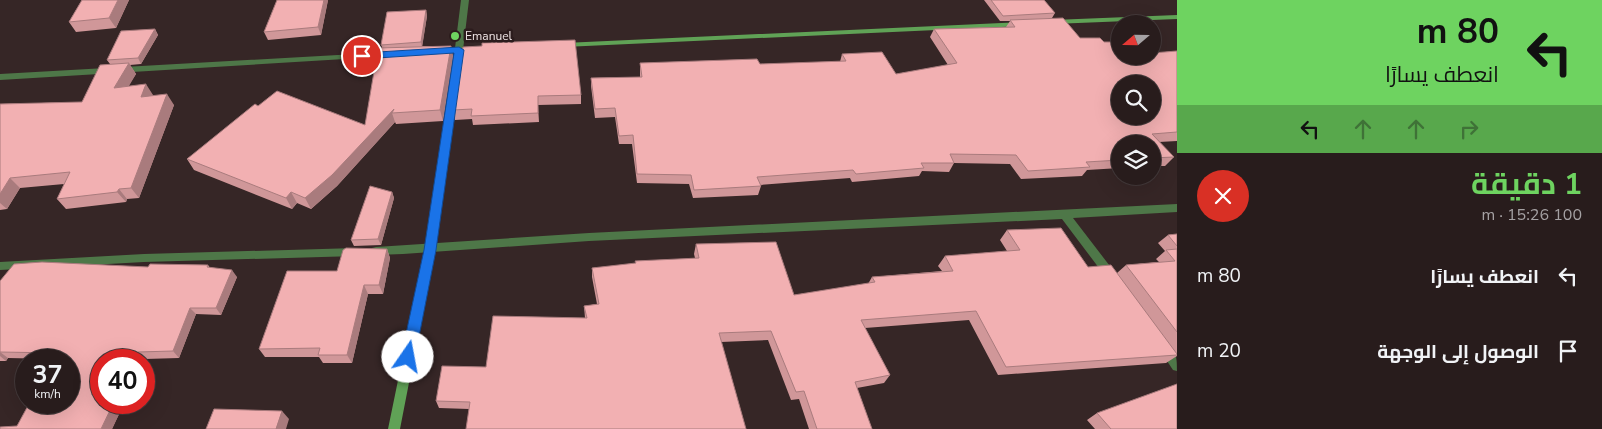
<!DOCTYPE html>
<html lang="ar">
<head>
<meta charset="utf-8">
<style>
  :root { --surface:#281c1c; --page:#342929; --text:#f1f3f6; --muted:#a5a1a3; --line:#443a3b; --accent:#6ed360 }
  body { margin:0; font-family:"Nunito Sans",Cairo,sans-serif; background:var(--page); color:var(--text); direction:rtl; height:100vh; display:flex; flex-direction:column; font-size:19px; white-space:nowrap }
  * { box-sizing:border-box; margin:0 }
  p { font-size:16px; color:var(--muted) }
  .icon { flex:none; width:28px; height:28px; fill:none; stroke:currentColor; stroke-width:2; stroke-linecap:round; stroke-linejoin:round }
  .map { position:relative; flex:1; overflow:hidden; direction:ltr }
  .drawer { display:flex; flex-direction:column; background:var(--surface); width:425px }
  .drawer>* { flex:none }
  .hud { background:#6ed360; color:#111; overflow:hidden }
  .needle { width:32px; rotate:250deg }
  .controls { position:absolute; left:1111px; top:15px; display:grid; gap:10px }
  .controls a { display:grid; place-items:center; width:50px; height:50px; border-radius:50%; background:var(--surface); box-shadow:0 5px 20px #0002,0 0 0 1px var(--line); font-size:25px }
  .speed { position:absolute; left:15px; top:349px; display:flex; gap:10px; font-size:25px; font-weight:700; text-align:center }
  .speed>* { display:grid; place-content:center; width:65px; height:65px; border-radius:50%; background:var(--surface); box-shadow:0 5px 20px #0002,0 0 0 1px var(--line); line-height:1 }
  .speed small { font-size:12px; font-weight:400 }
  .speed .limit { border:8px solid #d22; background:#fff; color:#111 }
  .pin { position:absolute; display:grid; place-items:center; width:42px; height:42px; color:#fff; margin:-21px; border:2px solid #fff; border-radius:50%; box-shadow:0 1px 5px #0007 }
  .me { position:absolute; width:55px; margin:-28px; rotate:12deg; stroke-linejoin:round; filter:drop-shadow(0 0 4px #0008) }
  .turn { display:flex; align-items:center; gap:18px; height:105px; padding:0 20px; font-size:22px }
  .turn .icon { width:65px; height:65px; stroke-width:2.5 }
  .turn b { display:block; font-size:35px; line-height:42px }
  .lanes { display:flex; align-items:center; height:48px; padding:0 20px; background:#0003; justify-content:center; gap:25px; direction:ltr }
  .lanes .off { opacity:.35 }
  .round { display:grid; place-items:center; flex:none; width:52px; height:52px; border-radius:26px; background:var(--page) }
  .headline { display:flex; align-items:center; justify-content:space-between; height:85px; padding:0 20px }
  h1 { font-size:30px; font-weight:700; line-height:38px; color:var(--accent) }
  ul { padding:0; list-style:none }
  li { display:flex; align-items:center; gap:15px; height:75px; padding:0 20px }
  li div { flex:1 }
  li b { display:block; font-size:19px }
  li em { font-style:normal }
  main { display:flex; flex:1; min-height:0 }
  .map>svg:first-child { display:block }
</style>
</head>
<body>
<main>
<section class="drawer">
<div class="hud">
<div class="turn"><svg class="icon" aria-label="left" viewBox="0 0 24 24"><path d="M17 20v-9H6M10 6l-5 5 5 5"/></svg><div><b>80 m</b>انعطف يسارًا</div></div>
<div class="lanes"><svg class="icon" aria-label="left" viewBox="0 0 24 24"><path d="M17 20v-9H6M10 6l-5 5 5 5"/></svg><svg class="icon off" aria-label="ahead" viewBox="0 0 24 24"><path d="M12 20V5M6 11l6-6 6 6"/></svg><svg class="icon off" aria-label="ahead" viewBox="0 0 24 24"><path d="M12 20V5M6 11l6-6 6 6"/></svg><svg class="icon off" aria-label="right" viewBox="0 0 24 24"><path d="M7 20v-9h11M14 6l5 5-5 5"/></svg></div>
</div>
<div class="headline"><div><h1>1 دقيقة</h1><p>100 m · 15:26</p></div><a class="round" style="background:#d93025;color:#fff"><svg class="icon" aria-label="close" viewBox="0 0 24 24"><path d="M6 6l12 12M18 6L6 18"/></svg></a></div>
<ul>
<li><svg class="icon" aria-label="left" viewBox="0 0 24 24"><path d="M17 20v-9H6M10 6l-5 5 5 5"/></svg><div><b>انعطف يسارًا</b></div><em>80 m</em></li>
<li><svg class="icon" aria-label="arrive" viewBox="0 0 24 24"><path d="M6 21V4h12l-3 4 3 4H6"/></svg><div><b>الوصول إلى الوجهة</b></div><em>20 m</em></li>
</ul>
</section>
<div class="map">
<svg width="1177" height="429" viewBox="0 0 1177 429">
  <rect width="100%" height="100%" fill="#362626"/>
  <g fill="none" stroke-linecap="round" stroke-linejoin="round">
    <path fill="#4e7748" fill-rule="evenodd" d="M461,0H469L463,50L459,52L435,53V49H438L455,48Z
      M391,52H394V56L0,80V74Z
      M1177,204V212L1073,218L1116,274L1117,277L1116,280L1112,281L1108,280L1062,219L589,241L403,254L376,255L372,254L371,251L372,248L376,247L589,233Z
      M356,248L360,249L361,252L360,255L356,256L144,262L0,270V262L144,254Z
      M1165,344C1177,349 1177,360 1177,371L1173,370L1159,349L1161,345Z"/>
    <path fill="#60a256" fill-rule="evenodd" d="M1177,15V19L1053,24L1049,22L1053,20Z
      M1021,22L1025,24L1024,26L564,47L560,45L564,43Z
      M474,47H477V51L463,52L435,249L400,429H388L425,249L455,50L459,48Z"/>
  </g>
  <path fill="#d09799" d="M82,0H129L116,28L76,32L69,22Z
    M328,0L321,35L268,40L264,32Z
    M984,0H1044L1055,13L1052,18L1080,38L1104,42L1120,56L1177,51V141L1159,142L1174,157L1165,166H1152V144H1120V168L1087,170L1082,176L1021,179L1010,164L954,163L949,172L922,171L919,176L852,182L850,178L760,185L761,186L758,195L693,198L689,184L637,183L632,144H619L615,117L595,118L591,86V78L640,77V63L760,64L840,62L842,54L896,74L948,65L930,37L934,29L1006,27L1010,21H1000Z
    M426,10L427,16L422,46H451L453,57L443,121L396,124L395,122L337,186L311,209L297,203L292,209L194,170L187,159L258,106L365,125L382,47L381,45Z
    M155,29L158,35L141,64L130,65L136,74L128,86L153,95L152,96L174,105L139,198L127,199L126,202L66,209L57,199L64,184L20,188L7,209L0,210V104L82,102L110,64L107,60Z
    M463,47L581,95V104L538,105L539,122L473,125L472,119L455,120L453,110Z
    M392,192L394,198L381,245L354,246L351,240Z
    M1007,230L1088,267L1117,273L1126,265L1159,262L1156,259L1165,251L1158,243L1168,235L1177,234V356L1166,363L998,375L969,320L865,328L890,375L884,383L857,388L872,429H809L799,399L791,400L768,340L721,342L469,409L439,408L436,401L486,367L585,318L584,306L597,304L592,277V268L695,258L694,254L696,244L794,295L868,284L872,277L942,271L938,266L945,256L1007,251L1000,240Z
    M387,249L390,258L383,294H368L352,363H323L319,357H265L259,349Z
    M208,265L210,268L237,277L221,315L196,314L179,358L145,359L144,361V360L112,429H0L17,426L54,359L8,358L6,361H0V281L148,267Z
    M1097,413L1177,429H1095L1087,420Z"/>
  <path fill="#a97b7d" d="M118,0H129L116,28L109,18Z
    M324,0H328L321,35L318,27Z
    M426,10L427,16L422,48L421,42Z
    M155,29L158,35L141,64L138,58Z
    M451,46L453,57L443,121L440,110Z
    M129,63L136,74L122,98L114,88Z
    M146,84L153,95L148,107L141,97Z
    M167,94L174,105L139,198L131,188Z
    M394,109L392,113L395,122L337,186L311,209L305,198Z
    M10,178L20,188L7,209L0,203V194Z
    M119,189L127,199L126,202L117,192Z
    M291,192L297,203L292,209L286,198Z
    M392,192L394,198L381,245L378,239Z
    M387,249L390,258L383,294L379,285Z
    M232,270L237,277L221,315L216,308Z
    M364,285L368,294L352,363L347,355Z
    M190,308L196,314L179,358L173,351Z
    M0,352L8,358L6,361L0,356Z
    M138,352L145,359L144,361V360H134Z
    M114,402H125L112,429H101Z
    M282,411L289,419L286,429H276Z"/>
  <path fill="#f2b0b2" stroke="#a97b7d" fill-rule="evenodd" d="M82,0H118L109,18L69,22Z
    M277,0H324L318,27L264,32Z
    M991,0H1044L1055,13L1003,16Z
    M426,10L421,42L381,45L387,12Z
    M1063,18L1080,38H1100L1104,42H1120V56H1152V53L1177,51V132L1152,134L1174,157L1152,158V144H1120V160L1086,162L1090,167L1028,171L1016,155L950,154L954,163H921L924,168L856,174L853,170L757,177L761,186L694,190L691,175L637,174L633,135L619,136L615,108L595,109L591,78L642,77L640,63L757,59L760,64L846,61L842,54L882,52L896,74L957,63L934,29L1015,27L1010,20ZM1120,84H1152V116H1120Z
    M155,29L138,58L107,60L121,31Z
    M575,40L581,95L538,96V113L471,116L472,109L453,110L463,47L482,46V43Z
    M451,46L440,110L392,113L394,109L332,175L305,198L291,192L286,198L187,159L255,104L258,106L277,91L365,125L378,48Z
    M129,63L114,88L146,84L141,97L167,94L131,188L119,189L117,192L57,199L70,172L10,178L0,194V104L82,102L100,65Z
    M370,186L392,192L378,239L351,240Z
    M1061,228L1088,267L1111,265L1177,354V355L1006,367L976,311L861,320L890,375L855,382L872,429H817L804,391L796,392L771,331L719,333L746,429H466L470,402L436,401L442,366L486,367L493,316L587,318L584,306L599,304L592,268L636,263L635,261L699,258L696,244L776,242L794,295L875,282L872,277L953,271L945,256L1020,250L1007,230Z
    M1177,234V246L1168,235Z
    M346,248L387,249L379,285H364L347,355H318L320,348L259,349L287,271H337L343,250Z
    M1177,249V332L1126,265L1175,261L1166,250Z
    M42,262L148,267L150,264L208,265L207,267L232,270L216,308H190L173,351L138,352L134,360H101V402H114L101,429H0V427L17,426L30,402H69V360H54L58,353L0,352V281L14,264Z
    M1177,384V429H1111L1097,413Z
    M214,409L282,411L276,429H206Z"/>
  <path fill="#1a73e8" stroke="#114b97" d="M459,47L464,50L436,250L415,357L413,361L408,363L403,361L401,357L424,250L454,53L362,59L357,56L362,53Z"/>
  <circle fill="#6ed360" stroke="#2c1c1d" stroke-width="2" cx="455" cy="36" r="5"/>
  <g text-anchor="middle" stroke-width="5" stroke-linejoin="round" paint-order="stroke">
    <g font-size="12" fill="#efe4e4" stroke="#2c1c1d" text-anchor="start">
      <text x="465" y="40">Emanuel</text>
    </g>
  </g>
</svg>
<div class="controls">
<a><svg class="needle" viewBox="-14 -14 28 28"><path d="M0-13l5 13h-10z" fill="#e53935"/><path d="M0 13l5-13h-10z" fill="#a5a1a3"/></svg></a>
<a><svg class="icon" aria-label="search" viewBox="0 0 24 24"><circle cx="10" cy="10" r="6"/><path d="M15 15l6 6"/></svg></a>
<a><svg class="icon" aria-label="layers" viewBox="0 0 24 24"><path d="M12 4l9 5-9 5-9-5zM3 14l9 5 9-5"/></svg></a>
</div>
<div class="speed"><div>37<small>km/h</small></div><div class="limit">40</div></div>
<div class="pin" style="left:362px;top:56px;background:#d93025"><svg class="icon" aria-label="arrive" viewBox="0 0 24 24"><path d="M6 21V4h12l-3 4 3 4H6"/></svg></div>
<svg class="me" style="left:408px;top:357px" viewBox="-20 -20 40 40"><circle r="19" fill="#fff"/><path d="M0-13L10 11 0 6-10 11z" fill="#1a73e8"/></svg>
</div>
</main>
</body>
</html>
